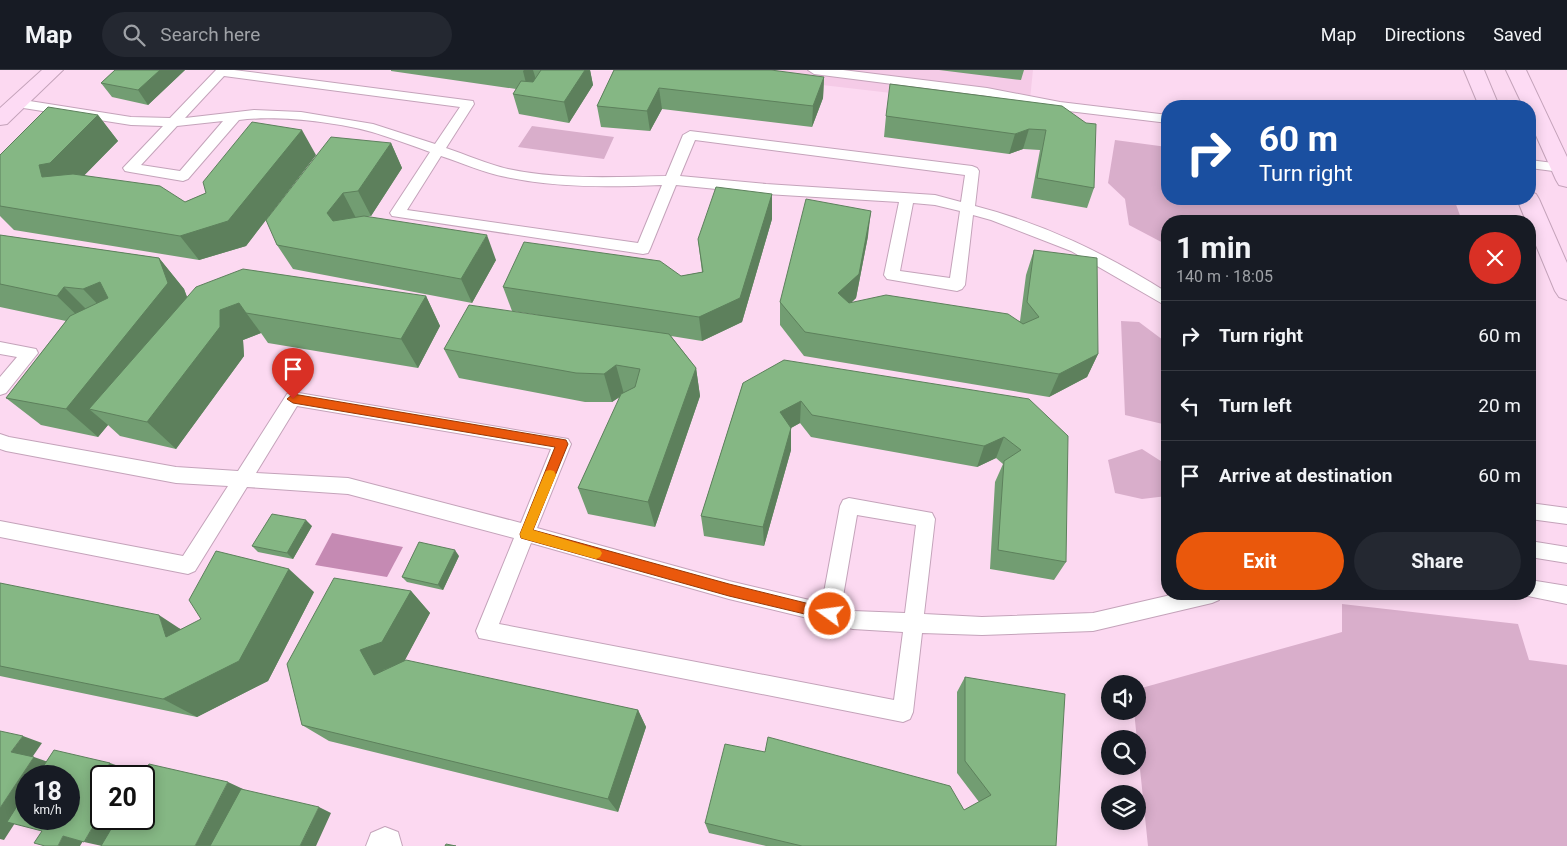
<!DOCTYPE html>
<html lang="en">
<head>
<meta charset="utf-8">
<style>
  :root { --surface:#171b24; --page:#242831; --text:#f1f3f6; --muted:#9ea1a6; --line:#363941; --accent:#ea580c }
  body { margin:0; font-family:Roboto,sans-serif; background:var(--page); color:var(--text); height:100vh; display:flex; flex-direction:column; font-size:19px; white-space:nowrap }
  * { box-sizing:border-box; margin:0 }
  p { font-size:16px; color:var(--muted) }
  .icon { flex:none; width:28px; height:28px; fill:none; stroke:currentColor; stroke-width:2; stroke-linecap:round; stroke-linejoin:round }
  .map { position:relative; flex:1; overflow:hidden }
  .side { position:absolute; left:1161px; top:145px; width:375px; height:385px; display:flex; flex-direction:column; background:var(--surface); border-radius:20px; box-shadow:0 2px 12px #0003 }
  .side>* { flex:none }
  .hud { position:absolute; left:1161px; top:30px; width:375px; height:105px; border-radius:20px; box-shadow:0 2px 12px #0003; background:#1a4fa0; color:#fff; overflow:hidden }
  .tools { position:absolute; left:1101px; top:605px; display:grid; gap:10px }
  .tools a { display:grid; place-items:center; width:45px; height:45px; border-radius:50%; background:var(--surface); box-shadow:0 2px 12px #0003; font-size:25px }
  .speed { position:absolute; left:15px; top:695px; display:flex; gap:10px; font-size:25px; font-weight:700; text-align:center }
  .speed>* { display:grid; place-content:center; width:65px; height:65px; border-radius:50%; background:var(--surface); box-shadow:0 2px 12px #0003; line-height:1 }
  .speed small { font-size:12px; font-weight:400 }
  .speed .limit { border:2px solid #111; border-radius:8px; background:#fff; color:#111 }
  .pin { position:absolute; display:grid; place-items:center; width:42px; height:42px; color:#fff; margin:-51px -21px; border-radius:50% 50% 50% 0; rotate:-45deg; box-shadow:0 0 5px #0007 }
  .pin .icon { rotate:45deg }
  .me { position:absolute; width:55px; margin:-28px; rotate:284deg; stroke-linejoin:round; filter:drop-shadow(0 0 4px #0008) }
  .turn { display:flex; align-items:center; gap:18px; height:105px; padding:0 15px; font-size:22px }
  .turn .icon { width:65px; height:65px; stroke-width:2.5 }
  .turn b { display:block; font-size:35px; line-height:42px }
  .round { display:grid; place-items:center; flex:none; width:52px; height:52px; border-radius:26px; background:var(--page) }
  .head { display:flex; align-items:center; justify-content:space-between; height:85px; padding:0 15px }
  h1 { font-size:30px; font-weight:700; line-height:38px }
  .button { display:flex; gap:10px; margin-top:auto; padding:10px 15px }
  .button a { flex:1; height:58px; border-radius:30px; background:var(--accent); color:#fff; font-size:20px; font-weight:700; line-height:58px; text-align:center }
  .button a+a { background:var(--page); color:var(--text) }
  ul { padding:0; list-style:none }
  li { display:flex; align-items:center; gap:15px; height:70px; padding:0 15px; border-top:1px solid var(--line) }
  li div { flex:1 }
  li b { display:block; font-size:19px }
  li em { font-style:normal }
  header { display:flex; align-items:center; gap:30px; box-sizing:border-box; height:70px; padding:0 25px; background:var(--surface); border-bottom:1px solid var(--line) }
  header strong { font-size:24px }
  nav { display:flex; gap:28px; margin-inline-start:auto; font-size:18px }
  .search { width:350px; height:45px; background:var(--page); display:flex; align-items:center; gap:12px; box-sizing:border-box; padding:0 18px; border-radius:28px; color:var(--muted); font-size:19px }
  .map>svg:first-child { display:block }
</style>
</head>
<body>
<header>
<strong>Map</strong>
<div class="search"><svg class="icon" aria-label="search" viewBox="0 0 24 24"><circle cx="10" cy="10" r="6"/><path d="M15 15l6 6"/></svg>Search here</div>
<nav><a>Map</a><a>Directions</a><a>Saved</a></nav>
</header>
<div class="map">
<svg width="1567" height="776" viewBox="0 0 1567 776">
  <rect width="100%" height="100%" fill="#fcd9f1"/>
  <path fill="#f5cbe7" d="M694,0H1033L1029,39Z"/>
  <path fill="#d9aecb" d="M532,56L614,67L604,89L518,77Z
    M1115,70L1167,77L1168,129H1454L1462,151H1168L1167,175L1129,155L1125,129L1108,113Z
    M1121,251L1139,252L1167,273V355L1125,345Z
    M1142,379L1167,395V426L1142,429L1115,423L1108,390Z
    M1342,534L1518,554L1529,590L1567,595V776H1148L1134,641H1138V619L1342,562Z"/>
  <path fill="#c58ab3" d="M332,463L403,477L387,507L315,495Z"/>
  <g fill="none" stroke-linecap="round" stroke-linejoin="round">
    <g stroke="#c4a3ba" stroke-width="2">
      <path id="lane" d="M216,0H234L473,31L474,34L446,78C467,85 487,94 508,99C559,110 615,107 666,106L683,65L690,61L972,96L977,98L979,101L975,136C1045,154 1106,184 1168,223V237L1071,181L991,150L973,145L965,215L962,219L957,221L887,209L884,205L899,132L766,124L676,115L650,179L648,183L643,184L392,146L390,143L430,82C411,75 392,68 372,62C335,52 277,45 239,50L188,109L183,111L130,102L125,101L123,98L163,56L131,55L17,37L11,33L17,29L131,47L170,48ZM224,6L460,37L435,74L373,54L301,42L254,40L185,48ZM223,51L180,101L141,95L177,56ZM695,70L965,105L961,132L935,125L766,114L680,106ZM441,86C463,93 484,103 506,107C557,118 611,117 662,115L638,173L407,140ZM913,133L935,135L960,141L950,208L900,201Z
        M808,0H843L987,18L1060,32L1168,45V53L1060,40L987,26L814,4Z
        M1530,90L1561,94L1566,95L1567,99L1561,102L1530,98Z
        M0,272L36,279L38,283L6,323L0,325V307L17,287L0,284Z
        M293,322L568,369L571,374L537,458L729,511L822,533L840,436L843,430L849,428L932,443L935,449L924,544L982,547L1093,543L1175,524H1222L1219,530L1212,533L1093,561L982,565L922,563L913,642L910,649L903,652L479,568L476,561L514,468L348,424L247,417L195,501L188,504L0,467V451L183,486L228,416L176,413L6,381L0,379V364L9,367L176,397L238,401L287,324ZM297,336L551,379L521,453L348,408L256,403ZM857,445L916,455L905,543L853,541L841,538ZM531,473L729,529L853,559L903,562L894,630L499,554Z
        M1530,433L1567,438V454L1530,449Z
        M1530,471L1567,477V493L1530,487Z
        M1530,510L1567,516V534L1523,525V524H1530Z"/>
    </g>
    <g stroke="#c4a3ba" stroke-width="2">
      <path id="street" d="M385,757L398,762L402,776H366L371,763Z"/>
    </g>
    <g stroke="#c4a3ba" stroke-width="2">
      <path id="secondary" d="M42,0H63L7,54L0,55V38Z
        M1464,0H1484L1499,36H1479Z
        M1506,0H1526L1567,87V117L1559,115L1556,110L1530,52V36H1523Z
        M1530,122L1536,124L1539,129L1567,193V230L1559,227L1555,221L1530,161V151H1526L1517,129H1530Z"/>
    </g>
    <use href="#lane" fill="#fff" fill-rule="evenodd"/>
    <use href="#street" fill="#fff" fill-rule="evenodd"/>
    <use href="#secondary" fill="#fddbf4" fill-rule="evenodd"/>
  </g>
  <path fill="#729d72" d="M115,0H185L148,35L112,27L101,13Z
    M391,0H590L593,15L569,53L519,44L513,24L516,19L391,1Z
    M614,0L824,7L823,28L812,57L662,39L650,61L601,57L597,36Z
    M939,0H1024L1021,10Z
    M1062,36L1094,118L1087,138L1031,128L1040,80L1023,79L1009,84L884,67L886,46Z
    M98,45L118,71L84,105L185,132L206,123L316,85L246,176L199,190L14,160L0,146V85Z
    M391,73L402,98L371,146H367L496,190L472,233L293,199L277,175Z
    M772,149L742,252L702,271L671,266L696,298L700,326L655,457L588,444L578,418L621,326L612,332H585L459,308L444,279L538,245L512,241L503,217L681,206L702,202L698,169Z
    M0,165L159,188L184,219L187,227L426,226L440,256L418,298L268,273L261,263L243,270L244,286L176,379L120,366L108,355L98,367L41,355L6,328L66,251L0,237Z
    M868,166L856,228L851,233L1020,251L1026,205L1034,180L1098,284L1087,307L1049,327L804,286L780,255V232Z
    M743,313L1029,329L1066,492L1054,510L990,499L995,412L1003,394L996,388L977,397L811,367L800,353L791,358V380L764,476L704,466L701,446Z
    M312,456L293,489L258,482L252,476Z
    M459,486L443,520L407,512L402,507Z
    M0,513L181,559L314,522L268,611L197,647L0,606Z
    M411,521L430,543L404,591L638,640L646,657L618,742L329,671L302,655Z
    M965,607L1056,776H766L709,763L705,753L964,740L979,732L957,703V622Z"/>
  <path fill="#5d805c" d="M160,0H185L148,35L138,20Z
    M524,0H533L538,16L528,21L523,1Z
    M585,0H590L593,15L569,53L564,32Z
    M824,7L823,28L812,57L813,36Z
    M659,18L662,39L650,61L647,41Z
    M98,45L118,71L72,118L42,107L39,95Z
    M1029,59L1023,79L1009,84L1015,64Z
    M302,60L316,85L246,176L199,190L180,166Z
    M391,73L402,98L371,146L358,121Z
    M343,123L356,148L341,168L327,143Z
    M772,124V149L742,252L702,271L699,247Z
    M871,141L868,166L856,228L836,247L838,223Z
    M487,165L496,190L472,233L461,209Z
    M159,188L184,219L193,243L89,339L108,355L98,367L66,339Z
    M100,212L128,242L112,249L83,219Z
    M64,217L94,247L87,255L57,226Z
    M426,226L440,256L418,298L401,269Z
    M239,233L261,263L243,270L244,286L176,379L147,352L220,240Z
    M1098,284L1087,307L1049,327L1059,304Z
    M616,295L624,324L612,332L604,304Z
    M696,298L700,326L655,457L648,432Z
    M801,331L800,353L780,364V342Z
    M791,358V380L764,476L763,457Z
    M1004,367L996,388L977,397L984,376Z
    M306,450L312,456L293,489L287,483Z
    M455,480L459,486L443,520L438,515Z
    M289,499L314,522L268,611L197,647L163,629Z
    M411,521L430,543L404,592L383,600L396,623L374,605L360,580Z
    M159,545L191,566L166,567Z
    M638,640L646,657L618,742L608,729Z
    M23,666L42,673L31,689L11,682Z
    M34,687L54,694L46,706H26V736L4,770L0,769V738Z
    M110,693L127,699L123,706H111L103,703Z
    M228,712L243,719L214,776H195Z
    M319,737L331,743L316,776H300Z
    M101,743V749H120L102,776L84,772Z
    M63,766L83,771L80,776H58Z"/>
  <path fill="#85b784" stroke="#5d805c" d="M115,0H160L138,20L101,13Z
    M541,0H585L564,32L513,24L521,11L533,12Z
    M614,0H771L824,7L813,36L659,18L647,41L597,36Z
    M890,14L1062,36L1086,53L1096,54L1094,118L1037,108L1046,60L1029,59L1015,64L886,46Z
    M48,37L98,45L50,93L39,95L42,107L73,104L160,116L185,132L206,123L203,112L252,52L302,60L228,151L180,166L0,136V85Z
    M331,67L391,73L358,121L343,123L327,143L333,151L364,146L487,165L461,209L277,175L266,150Z
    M716,117L772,124L740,228L699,247L503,217L524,172L660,191L681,206L703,202L698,169Z
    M806,129L871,141L859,204L838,223L849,233L886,225L1008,244L1023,254L1039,247L1027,232L1034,180L1097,188L1098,284L1059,304L805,262L780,232Z
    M0,165L159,188L168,213L66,339L6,328L70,246L108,228L100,212L83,219L64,217L57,226L0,214Z
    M243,199L426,226L401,269L246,243L239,233L220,240V257L147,352L89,339L196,217Z
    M469,235L669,264L696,298L648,432L578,418L621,324L635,317L640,299L616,295L604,304L576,303L444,279Z
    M784,290L1029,329L1068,366L1066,492L998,480L1004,391L1021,380L1004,367L984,376L812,345L801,331L780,342L791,358L763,457L701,446L743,313Z
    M272,444L306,450L287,483L252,476Z
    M419,472L455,480L438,515L402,507Z
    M216,481L289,499L239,591L163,629L0,596V513L159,545L166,567L201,549L189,530Z
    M334,508L411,521L382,572L360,580L374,605L406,590L638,640L608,729L302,655L287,594Z
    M965,607L1065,624L1056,776H802L705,753L725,674L765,682L768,667L950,716L964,740L991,725L965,691Z
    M0,661L23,666L11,682L34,687L0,738Z
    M54,680L110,693L103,703L115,706H101V743L84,772L63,766L58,776H45L34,773L42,761L7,752L26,722V749H69V706H37Z
    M149,694L228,712L195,776H101L117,749H144V706H142Z
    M241,719L319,737L300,776H210Z
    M446,774L456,776H445Z"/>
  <path fill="#ea580c" stroke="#983908" d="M293,324L566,370L568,374L533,460L729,514L830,539L834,540L836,544L834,549L830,550L729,526L521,468L520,464L555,377L293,333L287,329Z"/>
  <path fill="#f59e0b" d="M550,400L554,401L556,405L533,460L600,480L602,483L600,487L596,489L521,468L520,464L544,405L546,401Z"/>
</svg>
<div class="tools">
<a><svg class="icon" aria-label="sound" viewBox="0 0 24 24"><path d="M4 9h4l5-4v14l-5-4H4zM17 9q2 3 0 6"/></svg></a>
<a><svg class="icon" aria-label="search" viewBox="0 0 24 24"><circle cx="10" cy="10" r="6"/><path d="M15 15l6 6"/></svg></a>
<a><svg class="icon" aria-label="layers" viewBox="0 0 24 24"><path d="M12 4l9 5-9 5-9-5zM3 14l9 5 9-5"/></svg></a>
</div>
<div class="speed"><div>18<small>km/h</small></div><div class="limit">20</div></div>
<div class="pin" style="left:293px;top:329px;background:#d93025"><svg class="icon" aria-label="arrive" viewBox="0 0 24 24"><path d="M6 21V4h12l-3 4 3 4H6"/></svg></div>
<svg class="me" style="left:830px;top:544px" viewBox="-20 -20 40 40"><circle r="17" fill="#ea580c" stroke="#fff" stroke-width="3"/><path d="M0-11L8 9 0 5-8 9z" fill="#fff"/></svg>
<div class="hud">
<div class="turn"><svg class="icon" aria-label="right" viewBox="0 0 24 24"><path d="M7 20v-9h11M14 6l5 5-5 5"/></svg><div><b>60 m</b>Turn right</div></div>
</div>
<section class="side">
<div class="head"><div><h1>1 min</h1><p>140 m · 18:05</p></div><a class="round" style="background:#d93025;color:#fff"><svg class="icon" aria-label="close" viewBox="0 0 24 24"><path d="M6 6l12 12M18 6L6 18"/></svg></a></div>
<ul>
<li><svg class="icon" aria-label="right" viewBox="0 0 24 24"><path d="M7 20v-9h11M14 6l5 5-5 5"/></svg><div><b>Turn right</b></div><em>60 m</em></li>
<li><svg class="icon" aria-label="left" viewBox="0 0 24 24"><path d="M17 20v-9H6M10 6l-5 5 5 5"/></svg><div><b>Turn left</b></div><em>20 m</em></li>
<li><svg class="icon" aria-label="arrive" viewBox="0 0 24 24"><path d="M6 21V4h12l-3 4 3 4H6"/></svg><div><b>Arrive at destination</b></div><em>60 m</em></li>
</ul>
<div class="button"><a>Exit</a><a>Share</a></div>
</section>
</div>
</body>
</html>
